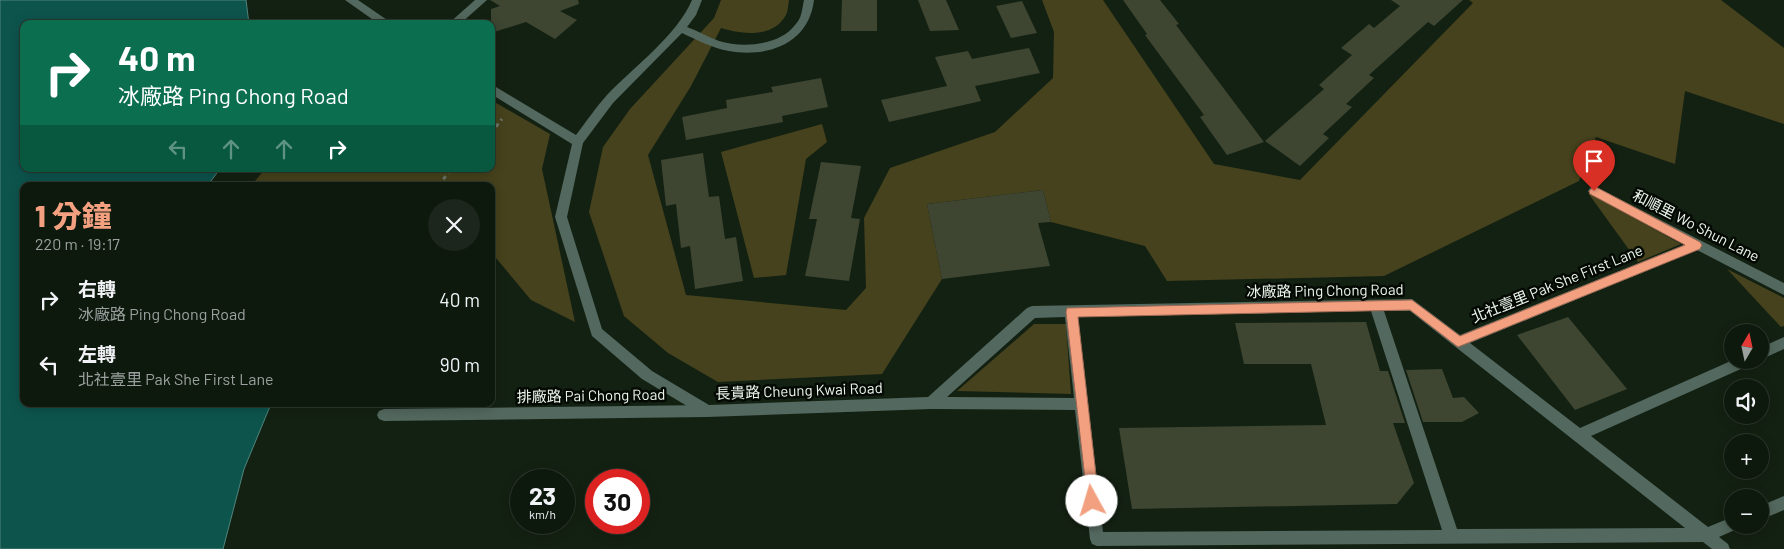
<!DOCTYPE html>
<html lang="zh-TW">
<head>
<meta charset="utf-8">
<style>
  :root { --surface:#0e190e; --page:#1c261c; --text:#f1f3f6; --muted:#9ba09e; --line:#2e382e; --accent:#f2a07f }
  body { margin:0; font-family:Barlow,"Noto Sans TC",sans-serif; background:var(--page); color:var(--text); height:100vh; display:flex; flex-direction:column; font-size:19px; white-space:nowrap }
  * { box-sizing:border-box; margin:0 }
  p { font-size:16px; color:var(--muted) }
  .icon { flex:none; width:28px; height:28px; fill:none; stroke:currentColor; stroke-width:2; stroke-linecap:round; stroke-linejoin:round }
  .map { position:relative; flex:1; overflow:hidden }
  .drawer { position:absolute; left:20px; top:182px; width:475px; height:225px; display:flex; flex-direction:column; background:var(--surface); border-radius:10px; box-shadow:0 2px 12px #0003,0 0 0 1px var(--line) }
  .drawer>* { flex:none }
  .hud { position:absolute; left:20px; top:20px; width:475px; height:152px; border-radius:10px; box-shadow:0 2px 12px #0003,0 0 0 1px var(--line); background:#0b6e4f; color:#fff; overflow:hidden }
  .needle { width:32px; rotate:9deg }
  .controls { position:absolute; left:1724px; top:324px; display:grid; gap:10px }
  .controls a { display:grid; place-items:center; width:45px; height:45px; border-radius:50%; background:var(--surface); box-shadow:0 2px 12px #0003,0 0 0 1px var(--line); font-size:25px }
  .speed { position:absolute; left:510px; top:469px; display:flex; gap:10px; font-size:25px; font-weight:700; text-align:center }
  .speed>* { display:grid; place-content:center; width:65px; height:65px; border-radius:50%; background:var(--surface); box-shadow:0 2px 12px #0003,0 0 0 1px var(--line); line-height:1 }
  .speed small { font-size:12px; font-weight:400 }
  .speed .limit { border:8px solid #d22; background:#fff; color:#111 }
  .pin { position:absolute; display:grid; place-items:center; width:42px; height:42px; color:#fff; margin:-51px -21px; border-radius:50% 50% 50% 0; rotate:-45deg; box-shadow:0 0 5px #0007 }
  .pin .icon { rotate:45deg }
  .me { position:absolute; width:55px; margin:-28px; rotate:354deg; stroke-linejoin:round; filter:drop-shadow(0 0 4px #0008) }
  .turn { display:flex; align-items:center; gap:18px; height:105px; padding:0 15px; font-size:22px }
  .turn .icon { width:65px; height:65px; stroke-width:2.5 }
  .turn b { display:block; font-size:35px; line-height:42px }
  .lanes { display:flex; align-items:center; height:48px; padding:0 15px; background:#0003; justify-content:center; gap:25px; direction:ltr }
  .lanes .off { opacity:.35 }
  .round { display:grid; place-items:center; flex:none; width:52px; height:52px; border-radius:26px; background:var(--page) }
  .summary { display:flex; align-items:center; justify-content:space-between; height:85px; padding:0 15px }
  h1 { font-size:30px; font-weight:800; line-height:38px; color:var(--accent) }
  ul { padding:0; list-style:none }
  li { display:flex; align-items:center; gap:15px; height:65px; padding:0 15px }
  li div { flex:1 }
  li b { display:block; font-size:19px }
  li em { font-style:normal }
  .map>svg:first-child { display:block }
</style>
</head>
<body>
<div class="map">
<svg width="1784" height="549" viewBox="0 0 1784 549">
  <rect width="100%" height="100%" fill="#132112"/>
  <path fill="#46421d" d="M721,0H789C788,5 788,11 786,15C773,39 741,34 721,28L691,86L648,155L686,295L846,310L866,288L864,218L890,168L995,132L1053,78L1054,32L1042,0H1103L1214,164L1300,180L1473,3L1469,0H1721L1784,48V124L1685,91L1675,164L1596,137L1579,181L1384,276L1167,281L1145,246L1051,222L1043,190L927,204L942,279L882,374L718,382L668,353L624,316L589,212L603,147L630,109L714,18Z
    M491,100L550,134L542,169L575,322L531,300L491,252V186H251L265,169H491Z
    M822,124L827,142L806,159L786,275L754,278L721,152Z
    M1588,193L1681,244L1638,262Z
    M1727,269L1784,298V326L1781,327Z
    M1034,324H1066L1071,394L957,391Z"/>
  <path fill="#0d544d" stroke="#50857d" d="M0,0H246L249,24H24V169H220L207,186H24V404H271L244,469L223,549H0Z"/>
  <path fill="#3e4531" d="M490,0H578L579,4L560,11L577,20L555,39L526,22L491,33V9L500,6Z
    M842,0H877V31H841Z
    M918,0H946L959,30L930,31Z
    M1123,0H1160L1179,24L1176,25L1264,142L1227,155L1200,117L1204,115L1145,35L1147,34Z
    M1391,0H1463L1434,26L1428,22L1369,75L1374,78L1346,104L1352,107L1323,134L1329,138L1300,166L1265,141L1324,89L1319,85L1352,55L1341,48L1369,24L1374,28L1400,6Z
    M1022,1L1037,33L1011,38L996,6Z
    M1029,48L1040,73L975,86L981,101L889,122L881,100L947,86L935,57L968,51L972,59Z
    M821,78L828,107L782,116L783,122L686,140L682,117L727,108L726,100L773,92L771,87Z
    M703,153L709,197L719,196L725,239L736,237L743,281L695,289L690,246L681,248L676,204L666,206L661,160Z
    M821,162L861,166L851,218L860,219L849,281L805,276L817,219H809Z
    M1043,190L1051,222L1038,223L1050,266L942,279L927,204Z
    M1568,317L1627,389L1575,410L1517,335Z
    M1366,322L1380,371H1388L1405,423H1393L1414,483L1397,504L1132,509L1119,428L1326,425L1311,364H1244L1235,323Z
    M1442,369L1453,398L1464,397L1479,413L1462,422H1423L1406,370Z"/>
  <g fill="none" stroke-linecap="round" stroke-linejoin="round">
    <path stroke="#697568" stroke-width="3" stroke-dasharray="4 4" stroke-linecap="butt" d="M491,133L502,119
      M445,186L442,181L451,169"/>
    <path fill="#53685e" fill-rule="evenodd" d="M475,0H487L460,24H448Z
      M707,405L712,407L714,411L712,415L707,417L384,421L379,419L377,415L379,411L384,409Z"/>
    <path fill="#53685e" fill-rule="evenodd" d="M345,0H358L393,24H379Z
      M692,0H702L696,15L687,27C698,31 708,37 719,41C742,48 779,46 795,25C802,18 802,9 804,0H814C809,43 769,58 729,51C712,48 697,40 682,33L613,103L583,143L567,217L602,329L652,371L709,405L928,397L1027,308L1032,306L1412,299L1460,335L1686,244L1590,194L1588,191L1590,188L1594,186L1784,283V295L1697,250L1470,343L1580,428L1733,360H1754L1752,364L1591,436L1708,527L1732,517V525H1739L1737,529L1719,537L1728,544L1730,549H1712L1703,542L1097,546L1092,544L1090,539L1075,410L931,409L707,417L702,415L642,379L592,336L555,217L572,144L491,94V84L576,135C586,122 596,107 607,95C633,68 678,34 692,0ZM1371,311L1442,530L1103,532L1078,317ZM1384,311H1410L1685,528L1457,529ZM1065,317L1074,398L947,397L1035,318Z
      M1784,337V349L1760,360V348Z
      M1784,496V510L1760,520V506Z"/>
  </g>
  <path fill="#f2a07f" stroke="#9d6853" d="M1594,186L1700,242L1702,245L1700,249L1458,347L1410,310L1078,317L1099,501L1097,505L1092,507L1088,505L1066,312L1067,308L1412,300L1460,336L1685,245L1590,194L1589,191Z"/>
  <g text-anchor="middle" stroke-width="5" stroke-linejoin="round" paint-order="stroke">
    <g font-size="15" fill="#edf7ed" stroke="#040904">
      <text transform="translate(1696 226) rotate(27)" y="5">和順里 Wo Shun Lane</text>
      <text transform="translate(1557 284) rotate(-22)" y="5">北社壹里 Pak She First Lane</text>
      <text transform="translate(1325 291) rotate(-1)" y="5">冰廠路 Ping Chong Road</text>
      <text transform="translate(799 391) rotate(-2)" y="5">長貴路 Cheung Kwai Road</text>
      <text transform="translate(591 396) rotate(-1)" y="5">排廠路 Pai Chong Road</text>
    </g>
  </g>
</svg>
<div class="controls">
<a><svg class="needle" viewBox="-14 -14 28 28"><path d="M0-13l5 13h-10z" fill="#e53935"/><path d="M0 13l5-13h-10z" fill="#9ba09e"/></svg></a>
<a><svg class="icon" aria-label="sound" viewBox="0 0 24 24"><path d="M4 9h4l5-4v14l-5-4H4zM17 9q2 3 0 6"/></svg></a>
<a>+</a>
<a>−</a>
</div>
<div class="speed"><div>23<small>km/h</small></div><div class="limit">30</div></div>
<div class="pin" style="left:1594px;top:191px;background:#d93025"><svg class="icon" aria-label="arrive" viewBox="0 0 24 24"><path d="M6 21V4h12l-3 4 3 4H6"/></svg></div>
<svg class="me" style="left:1092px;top:501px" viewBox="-20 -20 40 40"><circle r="19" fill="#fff"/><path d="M0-13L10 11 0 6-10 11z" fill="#f2a07f"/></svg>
<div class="hud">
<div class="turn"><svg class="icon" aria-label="right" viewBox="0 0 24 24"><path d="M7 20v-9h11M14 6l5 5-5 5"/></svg><div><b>40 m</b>冰廠路 Ping Chong Road</div></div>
<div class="lanes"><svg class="icon off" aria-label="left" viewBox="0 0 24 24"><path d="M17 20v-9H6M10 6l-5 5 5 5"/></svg><svg class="icon off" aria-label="ahead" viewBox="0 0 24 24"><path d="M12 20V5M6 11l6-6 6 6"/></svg><svg class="icon off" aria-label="ahead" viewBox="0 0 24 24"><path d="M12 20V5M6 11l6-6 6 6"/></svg><svg class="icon" aria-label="right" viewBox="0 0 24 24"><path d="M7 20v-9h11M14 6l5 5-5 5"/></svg></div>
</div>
<section class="drawer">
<div class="summary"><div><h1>1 分鐘</h1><p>220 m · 19:17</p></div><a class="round"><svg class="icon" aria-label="close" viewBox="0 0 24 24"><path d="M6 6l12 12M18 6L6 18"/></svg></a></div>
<ul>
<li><svg class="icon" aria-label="right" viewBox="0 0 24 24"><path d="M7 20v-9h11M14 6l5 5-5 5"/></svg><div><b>右轉</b><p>冰廠路 Ping Chong Road</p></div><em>40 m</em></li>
<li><svg class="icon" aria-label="left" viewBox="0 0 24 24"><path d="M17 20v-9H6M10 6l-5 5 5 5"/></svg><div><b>左轉</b><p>北社壹里 Pak She First Lane</p></div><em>90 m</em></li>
</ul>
</section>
</div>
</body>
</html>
